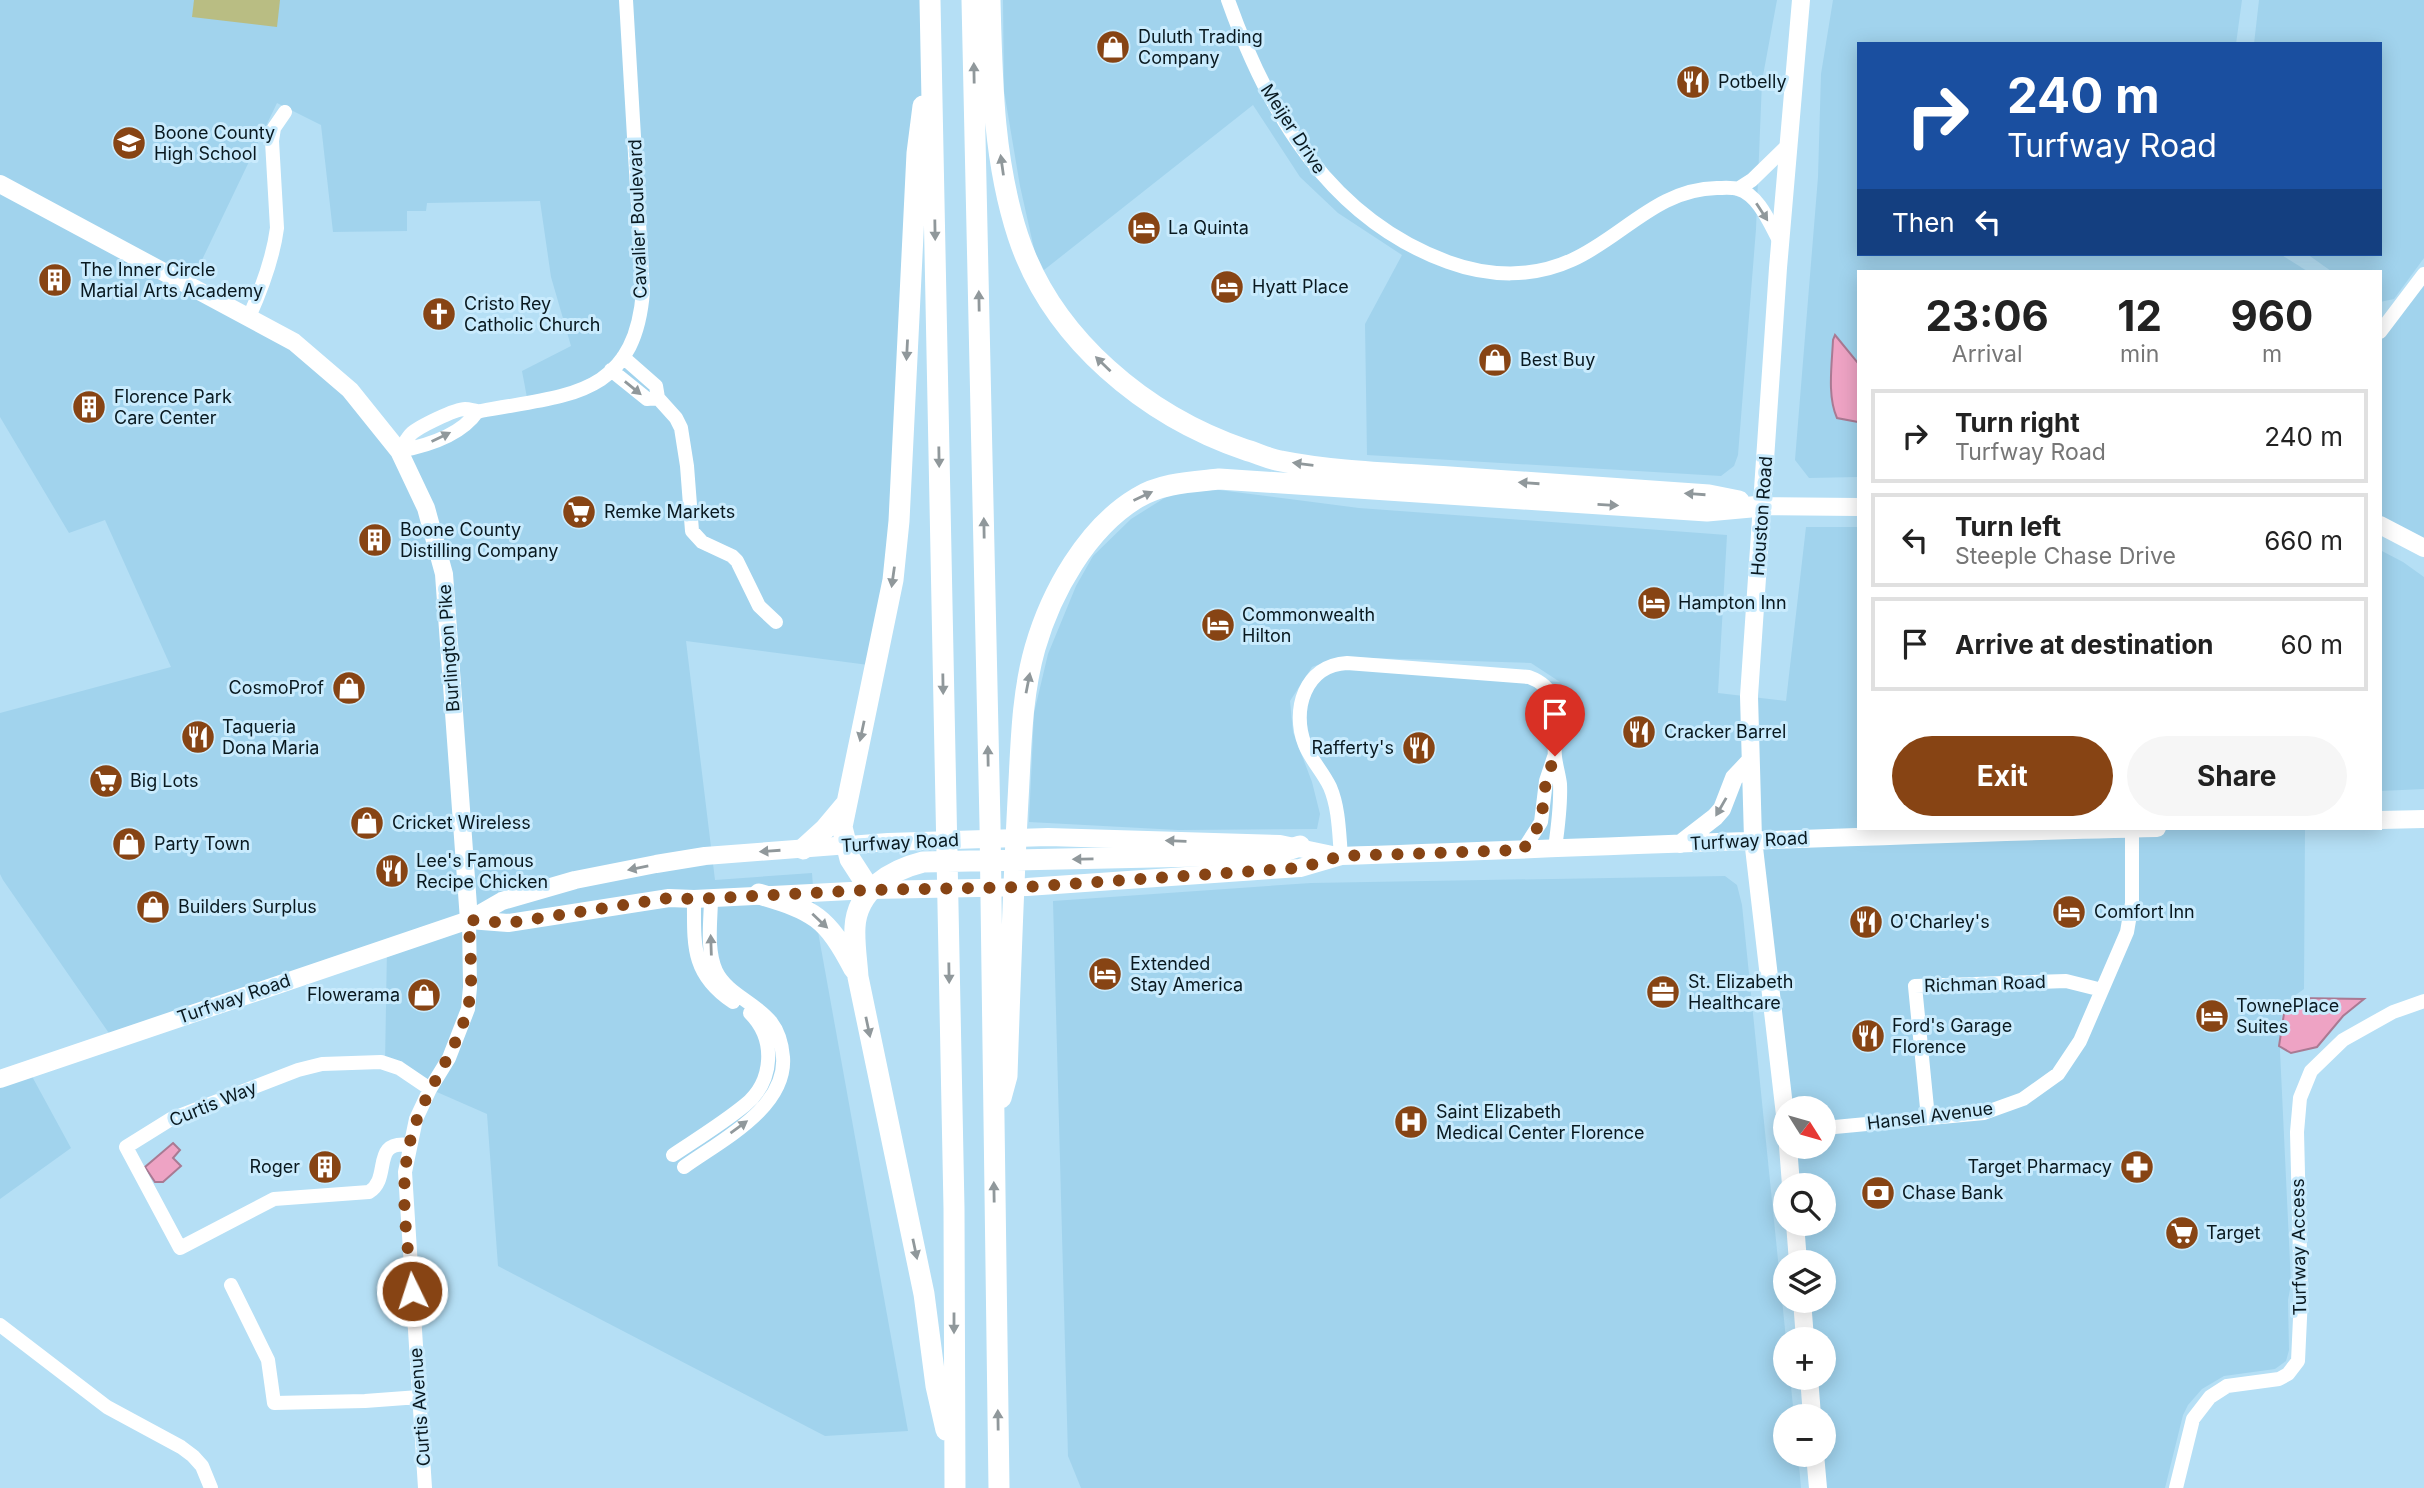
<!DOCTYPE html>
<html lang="en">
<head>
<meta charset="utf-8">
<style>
  :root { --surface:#fff; --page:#f6f6f6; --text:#222; --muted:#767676; --line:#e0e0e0; --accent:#874414 }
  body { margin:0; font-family:Inter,sans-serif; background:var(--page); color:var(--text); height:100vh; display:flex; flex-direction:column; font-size:26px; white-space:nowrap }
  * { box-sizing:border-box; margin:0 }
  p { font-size:23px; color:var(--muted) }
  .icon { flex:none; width:38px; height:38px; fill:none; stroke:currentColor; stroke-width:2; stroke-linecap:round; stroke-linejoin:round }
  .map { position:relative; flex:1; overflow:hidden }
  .details { position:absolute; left:1857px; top:270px; width:525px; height:560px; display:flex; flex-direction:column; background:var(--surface); border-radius:0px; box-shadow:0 4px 18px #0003 }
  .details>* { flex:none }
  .guide { position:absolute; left:1857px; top:42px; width:525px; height:214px; border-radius:0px; box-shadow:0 4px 18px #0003; background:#1a4fa0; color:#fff; overflow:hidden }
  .needle { width:46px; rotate:127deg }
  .fabs { position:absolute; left:1773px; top:1096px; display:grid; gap:14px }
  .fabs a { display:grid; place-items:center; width:63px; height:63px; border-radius:50%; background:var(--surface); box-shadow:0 4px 18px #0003; font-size:35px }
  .pin { position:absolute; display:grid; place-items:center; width:60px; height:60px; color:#fff; margin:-72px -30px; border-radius:50% 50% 50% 0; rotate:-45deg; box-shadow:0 0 7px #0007 }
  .pin .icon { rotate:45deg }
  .me { position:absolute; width:77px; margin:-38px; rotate:356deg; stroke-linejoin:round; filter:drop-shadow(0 0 5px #0008) }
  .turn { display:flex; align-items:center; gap:24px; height:147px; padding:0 35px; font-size:32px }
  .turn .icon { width:91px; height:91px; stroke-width:2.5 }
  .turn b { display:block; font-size:49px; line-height:60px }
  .then { display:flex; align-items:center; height:66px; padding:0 35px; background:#0003; gap:14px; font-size:26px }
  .eta { display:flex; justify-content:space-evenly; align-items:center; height:119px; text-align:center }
  .eta b { font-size:42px; font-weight:700; line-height:49px }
  .cta { display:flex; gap:14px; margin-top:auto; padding:14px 35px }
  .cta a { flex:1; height:80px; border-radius:42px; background:var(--accent); color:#fff; font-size:28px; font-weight:700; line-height:80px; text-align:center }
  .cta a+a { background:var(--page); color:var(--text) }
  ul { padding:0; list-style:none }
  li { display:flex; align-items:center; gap:21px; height:94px; margin:0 14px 10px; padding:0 21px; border:4px solid var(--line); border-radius:0px }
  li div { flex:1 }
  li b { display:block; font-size:26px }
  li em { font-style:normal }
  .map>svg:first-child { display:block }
</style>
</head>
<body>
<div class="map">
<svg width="2424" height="1488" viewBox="0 0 2424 1488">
  <rect width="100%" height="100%" fill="#b5dff5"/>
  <path fill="#a1d3ed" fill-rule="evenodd" d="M0,0H930L899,521L876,666L686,641L715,880L812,873L815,915L908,1431L825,1436L498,1266L487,1114L430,1089L385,1064L387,948L113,1039L3,880L0,874V713L171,667L105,520L69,533L0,417ZM277,103L321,125L333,232L407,231V211H426L427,203L540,201L551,277L571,346L522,371L528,403L477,412L420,447L390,439L273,329L190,285Z
    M1003,0H1777L1762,81L1756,229L1738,455L1734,466L1721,476L1367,455L1365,324L1402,255L1338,213L1300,177L1253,105L1044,270L1035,253L1020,186L1004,91Z
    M1833,0H2242L2236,44H1858V254H2280L2307,271H1858V477L1809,478L1795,460L1818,177L1821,74Z
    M2259,0H2424V258L2394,299L2380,302V271H2331L2307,254H2380V44H2254Z
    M2424,274V548L2380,525V332Z
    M1219,490L1359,508L1727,535L1718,693L1786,701L1806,527H1858V828H2305L2304,989L2282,1005L2280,1051L2291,1284L2288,1300L2289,1350L2286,1361L2275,1369L2224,1376L2202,1389L2188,1405L2183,1415L2165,1488H1818L1824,1454V1416H1812L1809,1377H1824V1339H1805L1802,1300H1824V1262H1798L1795,1223H1824V1185H1791L1788,1146H1824V1108H1785L1753,839L1341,856L1339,825L1311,757L1302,700L1324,668L1560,682L1531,663L1340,657L1312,667L1290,701L1293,732L1312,782L1320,814L1317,829L1178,830L1029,822L1034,713L1048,654L1076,586L1093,556L1131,519L1174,492Z
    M2380,550L2403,562L2424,577V789L2380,791Z
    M1725,876L1737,885L1742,905L1786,1339L1785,1377H1790L1794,1416H1785V1454H1798L1801,1488H1081L1068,1456L1053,901L1311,883Z
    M28,1069L71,1148L0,1199V1079Z"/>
  <path fill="#b9bd83" d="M194,0H280L277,27L192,17Z"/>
  <path fill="#eea3c4" stroke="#a97a93" stroke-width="2" d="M1835,335L1858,363V422L1837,418C1827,396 1832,364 1833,340Z
    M2294,998L2364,999L2343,1016L2317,1047L2291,1053L2279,1046L2285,1007Z
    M173,1143L180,1150L173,1158L181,1166L163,1182H155L145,1167Z"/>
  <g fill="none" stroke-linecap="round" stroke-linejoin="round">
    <path stroke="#fff" stroke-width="14" d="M1228,0C1268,113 1330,219 1448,262C1489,277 1533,278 1572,260C1623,237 1657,189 1717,188C1723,188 1732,187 1738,189C1759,195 1770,224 1780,242
      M1738,189L1752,180L1788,145
      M249,317C262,288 273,259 277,228L272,141L274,128L285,112
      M2380,332L2424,274
      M623,357L656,386L658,398L676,418L681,428L687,466L692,531L702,542L732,556L737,561L759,606L776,622
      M611,370L647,399L658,398
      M399,451C403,446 407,438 411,434C418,427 455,409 465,409C471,409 475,412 481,411C564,395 635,399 643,291L626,0
      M399,451C426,446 461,435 477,412
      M1523,850L1541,822L1546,781L1554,757
      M1341,856C1339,833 1339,808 1330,787C1323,772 1311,760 1305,745C1291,710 1305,665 1347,663L1529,677C1568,691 1552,727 1555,757C1556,766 1559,775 1560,784C1561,805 1558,827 1555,848
      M694,899C694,945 691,974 733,1002
      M1928,1118L1915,986L2066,981L2102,990
      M1824,1128L1984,1113L2023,1099L2058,1074L2080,1041L2127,932L2132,903V828
      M409,1145C370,1140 392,1178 369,1192L274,1199L180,1248L126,1147L171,1119L298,1070L322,1064L381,1062L399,1068L430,1089
      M673,1155C697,1139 723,1123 745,1105C774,1081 776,1039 750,1013
      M684,1167C720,1141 787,1108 783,1057C782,1045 778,1031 771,1022C755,1002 727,994 716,971C706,949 711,920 711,897
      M231,1285L268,1360L274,1403L365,1401L419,1397
      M0,1325L107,1407L181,1447L193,1456L202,1466L211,1488
      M425,1488L405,1172L416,1119L430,1089L449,1058L468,1009L470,987L469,920
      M2176,1488L2193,1419L2210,1397L2227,1386L2279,1379L2288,1374L2298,1361L2301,1297L2297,1132L2300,1098L2311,1071L2343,1040L2393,1012L2424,1001"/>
    <path stroke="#fff" stroke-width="18" d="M0,184L294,342L350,390L399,451L426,508L444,574L469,920
      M1762,506L1858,507
      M2380,525L2424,548
      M2380,820L2424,819
      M1680,844L1715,817L1722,809L1734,778L1750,761
      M469,920L508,923L669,898L694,899L870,890L1027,887L1300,868L1341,856C1613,847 1885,834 2157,828
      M0,1079L469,920L502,901L575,880L656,864L705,856L888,842L1048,837L1280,844L1337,856
      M1785,1115L1753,839L1749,696L1778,268L1801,0
      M1788,1146L1791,1185
      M1795,1223L1798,1262
      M1802,1300L1805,1339
      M1809,1377L1812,1416
      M1815,1454L1818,1488"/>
    <path stroke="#fff" stroke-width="21" d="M930,0L954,1208L955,1488
      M972,0L990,824L999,1488
      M990,0C992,79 993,160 1018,236C1052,339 1146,416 1246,450C1257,453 1269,459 1281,461C1336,472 1394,473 1450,477C1536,483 1622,489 1709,495L1739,501
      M803,849L825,829L846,804
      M870,890L850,859L842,827L893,580L899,521L917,153L923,106
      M759,894C814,910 827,917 854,969
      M1001,1098L1007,1076C1010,984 1013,892 1018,800C1021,750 1021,697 1035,648C1051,592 1087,528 1137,498C1161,483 1192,482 1219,479L1707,511L1762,506
      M946,1430L936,1386L924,1294L858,977C857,961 854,943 855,927C857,890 891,870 923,862L1200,856L1284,851L1300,846"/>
  </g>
  <defs><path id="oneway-solid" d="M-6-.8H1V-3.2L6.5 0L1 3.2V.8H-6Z" transform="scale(1.75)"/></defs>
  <g fill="#90989b">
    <use href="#oneway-solid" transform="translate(974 73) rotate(-91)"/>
    <use href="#oneway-solid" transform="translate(1002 165) rotate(-98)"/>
    <use href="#oneway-solid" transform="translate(1762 212) rotate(57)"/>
    <use href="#oneway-solid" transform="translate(935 230) rotate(89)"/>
    <use href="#oneway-solid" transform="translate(979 301) rotate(-91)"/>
    <use href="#oneway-solid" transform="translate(907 350) rotate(93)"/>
    <use href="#oneway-solid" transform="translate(1103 364) rotate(-136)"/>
    <use href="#oneway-solid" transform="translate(633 388) rotate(39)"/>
    <use href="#oneway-solid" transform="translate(441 437) rotate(-26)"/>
    <use href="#oneway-solid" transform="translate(939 457) rotate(89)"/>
    <use href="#oneway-solid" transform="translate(1303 464) rotate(-173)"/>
    <use href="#oneway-solid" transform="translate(1529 483) rotate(-176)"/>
    <use href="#oneway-solid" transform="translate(1695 494) rotate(-176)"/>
    <use href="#oneway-solid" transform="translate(1143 496) rotate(-25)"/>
    <use href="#oneway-solid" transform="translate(1608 505) rotate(3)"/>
    <use href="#oneway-solid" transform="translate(984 528) rotate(-91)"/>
    <use href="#oneway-solid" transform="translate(893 577) rotate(98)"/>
    <use href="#oneway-solid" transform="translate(1028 683) rotate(-79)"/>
    <use href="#oneway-solid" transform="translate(943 684) rotate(89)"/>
    <use href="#oneway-solid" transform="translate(862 731) rotate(102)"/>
    <use href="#oneway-solid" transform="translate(988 756) rotate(-91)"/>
    <use href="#oneway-solid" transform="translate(1721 807) rotate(120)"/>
    <use href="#oneway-solid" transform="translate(1176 841) rotate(-178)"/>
    <use href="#oneway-solid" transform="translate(770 851) rotate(176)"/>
    <use href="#oneway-solid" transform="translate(1083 859) rotate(179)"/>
    <use href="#oneway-solid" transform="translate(638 868) rotate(169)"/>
    <use href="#oneway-solid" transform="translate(820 921) rotate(43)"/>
    <use href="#oneway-solid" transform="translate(711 945) rotate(-92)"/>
    <use href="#oneway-solid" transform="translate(949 973) rotate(89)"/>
    <use href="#oneway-solid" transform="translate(868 1027) rotate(78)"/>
    <use href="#oneway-solid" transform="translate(739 1127) rotate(-36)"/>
    <use href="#oneway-solid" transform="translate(994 1192) rotate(-91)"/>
    <use href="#oneway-solid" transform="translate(915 1249) rotate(78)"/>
    <use href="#oneway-solid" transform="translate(954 1323) rotate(90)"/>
    <use href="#oneway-solid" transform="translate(998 1420) rotate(-91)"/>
  </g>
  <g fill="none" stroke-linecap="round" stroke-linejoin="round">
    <path stroke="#874414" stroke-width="12" stroke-dasharray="0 21.6" d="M412,1291C408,1243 398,1190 410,1142C421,1094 454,1058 467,1011C475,983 469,948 469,920L508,923L669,898L694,899L870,890L1027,887L1300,868L1341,856L1523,850L1541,822L1546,780L1555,756"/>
  </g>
  <defs>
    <g id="shop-disc" transform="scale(1.75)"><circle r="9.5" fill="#874414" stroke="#c9ebfd"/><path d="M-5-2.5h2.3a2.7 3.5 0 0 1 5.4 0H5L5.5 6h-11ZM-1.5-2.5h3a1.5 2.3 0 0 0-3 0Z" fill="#fff"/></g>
    <g id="restaurant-disc" transform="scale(1.75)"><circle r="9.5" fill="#874414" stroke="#c9ebfd"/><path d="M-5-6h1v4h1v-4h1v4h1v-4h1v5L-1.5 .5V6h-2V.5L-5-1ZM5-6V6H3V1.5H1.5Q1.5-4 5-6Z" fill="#fff"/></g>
    <g id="school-disc" transform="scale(1.75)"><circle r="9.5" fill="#874414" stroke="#c9ebfd"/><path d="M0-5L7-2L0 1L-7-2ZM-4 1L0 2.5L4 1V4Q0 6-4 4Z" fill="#fff"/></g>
    <g id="hotel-disc" transform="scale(1.75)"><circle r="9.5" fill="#874414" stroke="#c9ebfd"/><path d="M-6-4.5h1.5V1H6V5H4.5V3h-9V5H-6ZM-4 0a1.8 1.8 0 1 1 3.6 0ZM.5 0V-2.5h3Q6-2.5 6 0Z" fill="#fff"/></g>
    <g id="building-disc" transform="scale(1.75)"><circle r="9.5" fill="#874414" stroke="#c9ebfd"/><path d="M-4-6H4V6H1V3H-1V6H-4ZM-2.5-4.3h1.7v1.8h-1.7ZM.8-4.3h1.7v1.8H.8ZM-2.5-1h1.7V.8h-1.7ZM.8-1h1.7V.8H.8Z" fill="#fff"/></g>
    <g id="church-disc" transform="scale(1.75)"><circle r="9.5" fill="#874414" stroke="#c9ebfd"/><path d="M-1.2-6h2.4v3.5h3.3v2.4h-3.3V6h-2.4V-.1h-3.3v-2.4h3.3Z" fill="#fff"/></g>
    <g id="supermarket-disc" transform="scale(1.75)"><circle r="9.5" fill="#874414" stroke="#c9ebfd"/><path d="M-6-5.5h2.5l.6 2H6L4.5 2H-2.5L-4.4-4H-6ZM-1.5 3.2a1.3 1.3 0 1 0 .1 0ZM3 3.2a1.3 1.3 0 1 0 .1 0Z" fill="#fff"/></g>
    <g id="office-disc" transform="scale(1.75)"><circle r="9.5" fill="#874414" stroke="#c9ebfd"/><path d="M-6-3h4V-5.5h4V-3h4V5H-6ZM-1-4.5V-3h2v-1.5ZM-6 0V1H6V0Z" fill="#fff"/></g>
    <g id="hospital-disc" transform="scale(1.75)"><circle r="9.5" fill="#874414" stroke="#c9ebfd"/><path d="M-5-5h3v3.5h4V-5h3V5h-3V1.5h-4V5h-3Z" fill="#fff"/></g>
    <g id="pharmacy-disc" transform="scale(1.75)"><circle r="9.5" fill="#874414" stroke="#c9ebfd"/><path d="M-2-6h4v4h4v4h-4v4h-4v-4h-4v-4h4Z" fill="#fff"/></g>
    <g id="bank-disc" transform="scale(1.75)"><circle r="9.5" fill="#874414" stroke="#c9ebfd"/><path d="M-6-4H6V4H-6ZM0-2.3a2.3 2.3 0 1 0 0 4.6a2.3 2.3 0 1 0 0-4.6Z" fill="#fff"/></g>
  </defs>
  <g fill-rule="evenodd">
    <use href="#shop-disc" x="1113" y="47"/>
    <use href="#restaurant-disc" x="1693" y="82"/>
    <use href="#school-disc" x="129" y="143"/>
    <use href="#hotel-disc" x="1144" y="228"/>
    <use href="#building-disc" x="55" y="280"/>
    <use href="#hotel-disc" x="1227" y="287"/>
    <use href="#church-disc" x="439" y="314"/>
    <use href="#shop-disc" x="1495" y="360"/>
    <use href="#building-disc" x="89" y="407"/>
    <use href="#supermarket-disc" x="579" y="512"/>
    <use href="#building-disc" x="375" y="540"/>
    <use href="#hotel-disc" x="1654" y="603"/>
    <use href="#hotel-disc" x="1218" y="625"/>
    <use href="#shop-disc" x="349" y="688"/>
    <use href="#restaurant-disc" x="1639" y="732"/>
    <use href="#restaurant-disc" x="198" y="737"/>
    <use href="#restaurant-disc" x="1419" y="748"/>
    <use href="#supermarket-disc" x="106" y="781"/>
    <use href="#shop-disc" x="367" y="823"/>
    <use href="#shop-disc" x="129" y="844"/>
    <use href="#restaurant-disc" x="392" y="871"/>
    <use href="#shop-disc" x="153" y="907"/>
    <use href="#hotel-disc" x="2069" y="912"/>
    <use href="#restaurant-disc" x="1866" y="922"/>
    <use href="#hotel-disc" x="1105" y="974"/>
    <use href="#office-disc" x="1663" y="992"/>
    <use href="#shop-disc" x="424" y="995"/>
    <use href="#hotel-disc" x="2212" y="1016"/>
    <use href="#restaurant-disc" x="1868" y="1036"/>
    <use href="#hospital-disc" x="1411" y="1122"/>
    <use href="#building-disc" x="325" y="1167"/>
    <use href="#pharmacy-disc" x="2137" y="1167"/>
    <use href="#bank-disc" x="1878" y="1193"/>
    <use href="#supermarket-disc" x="2182" y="1233"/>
  </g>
  <g text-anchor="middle" stroke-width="6" stroke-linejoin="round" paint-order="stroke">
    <g font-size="18" fill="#091920" stroke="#c9ebfd" text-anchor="start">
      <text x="1138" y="43">Duluth Trading<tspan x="1138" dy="21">Company</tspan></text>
      <text x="1718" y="88">Potbelly</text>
      <text x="154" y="139">Boone County<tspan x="154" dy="21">High School</tspan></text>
      <text x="1168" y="234">La Quinta</text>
      <text x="80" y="276">The Inner Circle<tspan x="80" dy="21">Martial Arts Academy</tspan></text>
      <text x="1252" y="293">Hyatt Place</text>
      <text x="464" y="310">Cristo Rey<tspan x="464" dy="21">Catholic Church</tspan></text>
      <text x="1520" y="366">Best Buy</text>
      <text x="114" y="403">Florence Park<tspan x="114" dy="21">Care Center</tspan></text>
      <text x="604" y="518">Remke Markets</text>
      <text x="400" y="536">Boone County<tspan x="400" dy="21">Distilling Company</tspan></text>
      <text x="1678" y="609">Hampton Inn</text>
      <text x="1242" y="621">Commonwealth<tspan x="1242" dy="21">Hilton</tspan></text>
      <text x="324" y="694" text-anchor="end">CosmoProf</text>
      <text x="222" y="733">Taqueria<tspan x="222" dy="21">Dona Maria</tspan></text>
      <text x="1664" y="738">Cracker Barrel</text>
      <text x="1394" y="754" text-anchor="end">Rafferty's</text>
      <text x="130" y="787">Big Lots</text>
      <text x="392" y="829">Cricket Wireless</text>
      <text x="154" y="850">Party Town</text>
      <text x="416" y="867">Lee's Famous<tspan x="416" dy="21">Recipe Chicken</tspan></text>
      <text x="178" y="913">Builders Surplus</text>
      <text x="2094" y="918">Comfort Inn</text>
      <text x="1890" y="928">O'Charley's</text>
      <text x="1130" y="970">Extended<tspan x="1130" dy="21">Stay America</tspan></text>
      <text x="1688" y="988">St. Elizabeth<tspan x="1688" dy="21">Healthcare</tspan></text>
      <text x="400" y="1001" text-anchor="end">Flowerama</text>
      <text x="2236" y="1012">TownePlace<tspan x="2236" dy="21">Suites</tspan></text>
      <text x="1892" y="1032">Ford's Garage<tspan x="1892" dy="21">Florence</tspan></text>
      <text x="1436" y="1118">Saint Elizabeth<tspan x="1436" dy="21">Medical Center Florence</tspan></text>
      <text x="300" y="1173" text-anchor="end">Roger</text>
      <text x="2112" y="1173" text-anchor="end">Target Pharmacy</text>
      <text x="1902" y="1199">Chase Bank</text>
      <text x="2206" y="1239">Target</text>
    </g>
    <g font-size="18" fill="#091920" stroke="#c9ebfd">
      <text transform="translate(1293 129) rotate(57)" y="6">Meijer Drive</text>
      <text transform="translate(638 219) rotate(-92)" y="6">Cavalier Boulevard</text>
      <text transform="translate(1762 516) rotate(-86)" y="6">Houston Road</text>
      <text transform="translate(449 648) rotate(-94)" y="6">Burlington Pike</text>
      <text transform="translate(1749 841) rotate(-3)" y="6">Turfway Road</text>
      <text transform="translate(900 843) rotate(-3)" y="6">Turfway Road</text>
      <text transform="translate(1985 984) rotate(-2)" y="6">Richman Road</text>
      <text transform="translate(234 999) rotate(-19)" y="6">Turfway Road</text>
      <text transform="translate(213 1104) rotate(-22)" y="6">Curtis Way</text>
      <text transform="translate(1930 1116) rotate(-7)" y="6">Hansel Avenue</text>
      <text transform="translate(2299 1247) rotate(-91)" y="6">Turfway Access</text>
      <text transform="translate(420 1407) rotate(-94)" y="6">Curtis Avenue</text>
    </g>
  </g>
</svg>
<div class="fabs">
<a><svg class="needle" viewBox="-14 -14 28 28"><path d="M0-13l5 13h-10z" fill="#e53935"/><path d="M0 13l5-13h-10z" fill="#767676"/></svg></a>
<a><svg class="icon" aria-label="search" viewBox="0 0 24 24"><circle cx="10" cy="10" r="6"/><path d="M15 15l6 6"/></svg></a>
<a><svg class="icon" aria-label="layers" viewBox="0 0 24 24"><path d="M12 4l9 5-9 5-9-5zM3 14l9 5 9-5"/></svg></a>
<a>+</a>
<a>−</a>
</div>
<div class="pin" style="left:1555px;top:756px;background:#d93025"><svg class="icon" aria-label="arrive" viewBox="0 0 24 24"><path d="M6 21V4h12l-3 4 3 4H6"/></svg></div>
<svg class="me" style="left:412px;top:1291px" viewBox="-20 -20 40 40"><circle r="17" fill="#874414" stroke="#fff" stroke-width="3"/><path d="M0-11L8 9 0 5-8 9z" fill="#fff"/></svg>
<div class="guide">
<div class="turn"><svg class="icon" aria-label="right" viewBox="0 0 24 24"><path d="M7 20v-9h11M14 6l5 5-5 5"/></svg><div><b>240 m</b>Turfway Road</div></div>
<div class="then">Then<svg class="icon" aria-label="left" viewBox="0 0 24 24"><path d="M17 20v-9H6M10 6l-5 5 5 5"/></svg></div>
</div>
<section class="details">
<div class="eta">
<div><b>23:06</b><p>Arrival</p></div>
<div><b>12</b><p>min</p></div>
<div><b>960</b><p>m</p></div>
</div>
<ul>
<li><svg class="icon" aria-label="right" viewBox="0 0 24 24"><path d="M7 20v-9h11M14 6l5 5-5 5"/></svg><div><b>Turn right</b><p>Turfway Road</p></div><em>240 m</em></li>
<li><svg class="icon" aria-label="left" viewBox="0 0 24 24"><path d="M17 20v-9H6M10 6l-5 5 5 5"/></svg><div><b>Turn left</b><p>Steeple Chase Drive</p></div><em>660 m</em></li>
<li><svg class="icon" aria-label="arrive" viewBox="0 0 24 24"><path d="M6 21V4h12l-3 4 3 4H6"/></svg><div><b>Arrive at destination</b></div><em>60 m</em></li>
</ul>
<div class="cta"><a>Exit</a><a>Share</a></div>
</section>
</div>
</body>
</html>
